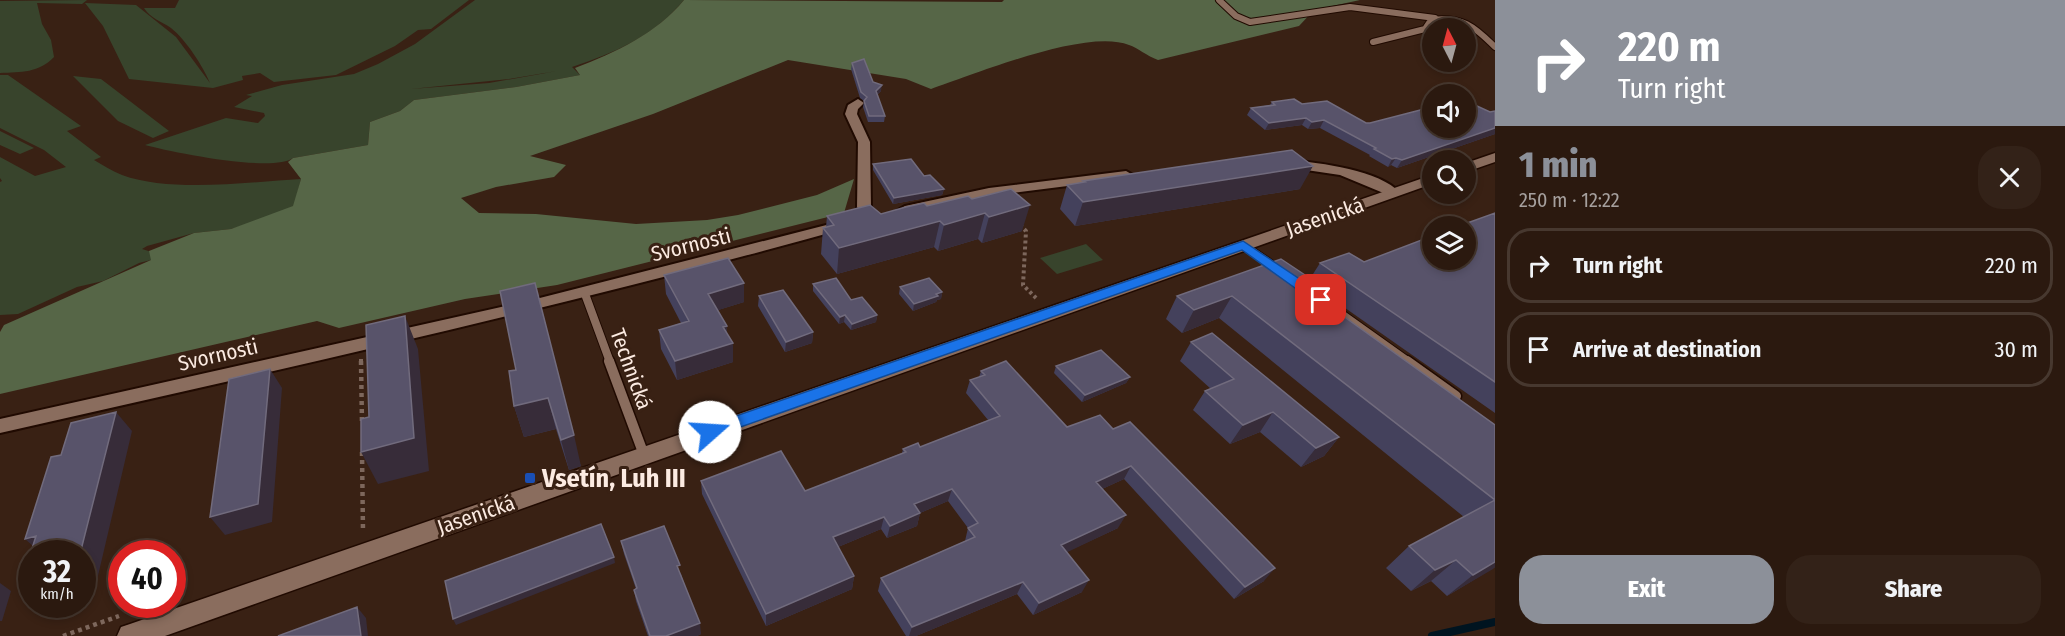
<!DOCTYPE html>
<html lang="en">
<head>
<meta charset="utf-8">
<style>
  :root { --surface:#2b190f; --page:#332218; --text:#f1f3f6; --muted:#a6a09e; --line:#47382f; --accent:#8c9099 }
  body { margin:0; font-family:"Fira Sans Condensed",sans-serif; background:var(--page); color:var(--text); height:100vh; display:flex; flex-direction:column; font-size:22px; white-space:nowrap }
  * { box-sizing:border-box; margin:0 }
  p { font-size:20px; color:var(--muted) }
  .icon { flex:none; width:33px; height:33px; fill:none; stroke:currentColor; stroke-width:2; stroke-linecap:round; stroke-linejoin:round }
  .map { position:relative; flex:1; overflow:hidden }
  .details { display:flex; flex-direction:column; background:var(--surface); width:570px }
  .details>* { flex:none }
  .guide { background:#8c9099; color:#fff; overflow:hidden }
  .needle { width:39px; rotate:354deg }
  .buttons { position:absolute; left:1422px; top:18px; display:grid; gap:12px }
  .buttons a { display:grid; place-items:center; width:54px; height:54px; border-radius:50%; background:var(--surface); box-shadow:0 3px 9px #0003,0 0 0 2px var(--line); font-size:30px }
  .speed { position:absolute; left:18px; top:540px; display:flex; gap:12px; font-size:30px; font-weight:700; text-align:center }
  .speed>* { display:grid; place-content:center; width:78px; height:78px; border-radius:50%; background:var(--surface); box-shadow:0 3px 9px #0003,0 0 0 2px var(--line); line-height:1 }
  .speed small { font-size:15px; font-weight:400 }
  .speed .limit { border:9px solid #d22; background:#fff; color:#111 }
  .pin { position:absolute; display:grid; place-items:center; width:51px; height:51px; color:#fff; margin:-26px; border-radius:12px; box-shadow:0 3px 9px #0006 }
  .me { position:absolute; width:66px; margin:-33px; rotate:71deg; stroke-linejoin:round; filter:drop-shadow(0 0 4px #0008) }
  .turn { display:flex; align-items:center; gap:21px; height:126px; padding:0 24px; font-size:27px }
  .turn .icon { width:78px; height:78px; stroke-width:2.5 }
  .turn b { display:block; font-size:42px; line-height:51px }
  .round { display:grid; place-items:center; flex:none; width:63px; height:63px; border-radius:24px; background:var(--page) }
  .headline { display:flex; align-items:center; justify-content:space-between; height:102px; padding:0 24px }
  h1 { font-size:36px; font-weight:800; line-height:45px; color:var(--accent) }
  .button { display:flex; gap:12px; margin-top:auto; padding:12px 24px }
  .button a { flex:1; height:69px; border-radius:24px; background:var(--accent); color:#fff; font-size:24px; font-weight:800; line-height:69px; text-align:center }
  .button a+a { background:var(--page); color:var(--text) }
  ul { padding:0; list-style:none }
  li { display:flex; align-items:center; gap:18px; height:75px; margin:0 12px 9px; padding:0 12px; border:3px solid var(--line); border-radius:24px }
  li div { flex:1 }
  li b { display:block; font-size:22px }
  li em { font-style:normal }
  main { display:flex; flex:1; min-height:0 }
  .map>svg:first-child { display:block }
</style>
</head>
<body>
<main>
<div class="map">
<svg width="1495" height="636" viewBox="0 0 1495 636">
  <rect width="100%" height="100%" fill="#392114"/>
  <path fill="#38442c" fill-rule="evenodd" d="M87,0L82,4L37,3L42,24L51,40L54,57C39,73 21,72 0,73V1Z
    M179,0H469L431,29L418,30L395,46L336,75L274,82L260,73L242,76L243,80L213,88L129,79L103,26L85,3L136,5L176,37L210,83C203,66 186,40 171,28C161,21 151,19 144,8H175Z
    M475,0H684C655,35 615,53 572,67L580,75L516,87L414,100L400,111L370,122L368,145L293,158C273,173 171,152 145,145L226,118L258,123L265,116L264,113L234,107L252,96L246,95L282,85L354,74L378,64L415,44ZM557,71L489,83L411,89L509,79Z
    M0,75H8L81,126L67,131L101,157L94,160C103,165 112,171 122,175C171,193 249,182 301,179L294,206L265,219L231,229L194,233L147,246L142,249L155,253L151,260L139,263L103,281L77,287L18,314L0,315V182L2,181L0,178V157L35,176L66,167L44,150L0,128Z
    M73,76L101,79L169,131L153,138L118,121Z
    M0,131L34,148L20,154L0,145Z
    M1086,244L1103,260L1057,274L1040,258Z"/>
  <path fill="#566647" d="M684,0L1002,2L1004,0H1360L1314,10L1299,26L1158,60C1147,56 1138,48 1129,45C1086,28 976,74 931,89L906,79L788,60L653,114L530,156L566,165L554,177L496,187L461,198L479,213L536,214L636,224L707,220L738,215L817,195L854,179L844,213L557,285L465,299L339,328L317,321L0,394V332L4,325L151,260L149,251L194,233L231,229L293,206L301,179L288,162L293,158L368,145L370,122L400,111L414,100L516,87L580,75L575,68C616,52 656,34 684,0Z"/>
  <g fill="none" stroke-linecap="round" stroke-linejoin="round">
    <path stroke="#001420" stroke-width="8" d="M1432,636L1495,622"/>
    <g stroke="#200a01" stroke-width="8">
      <path id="lane-far2" d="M1219,0L1236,16L1250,22L1350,7L1435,18
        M1373,42L1425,29L1431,20C1462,16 1474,26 1495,47"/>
    </g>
    <g stroke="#200a01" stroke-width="10">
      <path id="lane-far1" d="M1243,245L1278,269
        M1291,278L1409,362
        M585,294L610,362"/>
    </g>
    <g stroke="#200a01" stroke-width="13">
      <path id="lane" d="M609,361L644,455
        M1407,361L1456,396"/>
    </g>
    <g stroke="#200a01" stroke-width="4">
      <path id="street" d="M858,99L864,103L858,109L857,114L870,142L871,207L877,217L870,221L865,220L857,207L858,142L845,114L848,105Z
        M1291,160C1320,163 1380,170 1400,193L1393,197L1340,175L1286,167L1284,164Z
        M1126,171L1133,175L1131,178L989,196L905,214L898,210L905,206L989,188Z
        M842,221L849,225L847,228C567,306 283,369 0,433V419L528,301Z"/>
    </g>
    <g stroke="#200a01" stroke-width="3">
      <path id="secondary" d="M1495,153V162L1466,172V163Z
        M1432,175V184L165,636H117L121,627L130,624Z"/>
    </g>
    <path stroke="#7d675c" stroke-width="2" stroke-dasharray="2 2" stroke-linecap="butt" d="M1458,156L1461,155"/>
    <path stroke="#7d675c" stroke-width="4" stroke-dasharray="3 3" stroke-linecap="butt" d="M1445,160L1461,155
      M1020,225L1026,231L1023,285L1038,300
      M361,359V362"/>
    <path stroke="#7d675c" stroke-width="4.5" stroke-dasharray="4 4" stroke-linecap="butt" d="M361,361L362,424
      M362,452L363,532
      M63,636L119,616"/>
    <use href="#lane-far2" stroke="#8a6d5e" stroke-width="6"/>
    <use href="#lane-far1" stroke="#8a6d5e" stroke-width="8"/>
    <use href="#lane" stroke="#8a6d5e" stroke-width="10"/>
    <use href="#street" fill="#8a6d5e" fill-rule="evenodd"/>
    <use href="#secondary" fill="#8a6d5e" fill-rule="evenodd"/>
  </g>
  <path fill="#44415c" d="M852,63L881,91L877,95L885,116L884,122H868L863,107L864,101L860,98L851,69Z
    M1272,102L1302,104L1366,123H1370L1490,112L1495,111V134L1397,168L1391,165L1388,167L1369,156L1370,155L1320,128L1308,129L1302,125L1265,130L1247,115L1251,108L1270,105Z
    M873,164L924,176L944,189L942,195L893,204L873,170Z
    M1083,181L1300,189L1075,226L1060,209L1067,185L1083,183Z
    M972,199L1022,231L982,243L978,239L938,251L934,247L837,274L821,254L823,228L826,227L827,216L881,214Z
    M1495,213V413L1308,282L1320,263L1364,262Z
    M664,275L744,302L718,310L727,333L733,362L677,380L661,349L659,330L681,323L666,294Z
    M1305,275L1299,284L1495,425V567L1447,596L1431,581L1411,591L1386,568L1409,546L1464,517L1219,318L1182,333L1166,319L1177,296Z
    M813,284L851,300L877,315L876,322L851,330L844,322L839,324L813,291Z
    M900,287L942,292L941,299L937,300L936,302L913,311L899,294Z
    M500,291L581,466L569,470L556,429L524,437L514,406L516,370Z
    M759,296L813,332L812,343L785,352L758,306Z
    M1191,342L1339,437L1324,456L1301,467L1260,432L1230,444L1193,410L1205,391L1211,389L1180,361Z
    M1056,366L1130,377L1126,383L1082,402L1054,373Z
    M981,371L1067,427L1113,429L1264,581L1234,599L1124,479L1102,489L1118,528L1066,552L1082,592L1033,615L1017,594L916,636H906L878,591L881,578L965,541L968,528L948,501L920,513L917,526L887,538L881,529L838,547L854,576L852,589L766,626L702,494L701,481L805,491L902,453L903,449L920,447L988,420L966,393L970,380L979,377Z
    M621,541L681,574L701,634L697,636H648L636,601L634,590L636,589L624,554Z"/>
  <path fill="#372c39" d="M882,85L881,91L875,97L876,91Z
    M1306,118L1302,125L1265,130L1269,123Z
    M1324,120L1320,128L1308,129L1312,122Z
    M1495,128V134L1397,168L1402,160Z
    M1396,158L1391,165L1388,167L1392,159Z
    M1313,166L1300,189L1075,226L1083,202Z
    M944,189L942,195L893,204L894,198Z
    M1030,205L1022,231L982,243L989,217Z
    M985,213L978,239L938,251L944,225Z
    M940,221L934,247L837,274L839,248Z
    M1305,275L1290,298L1293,280Z
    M744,283V302L709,313L708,294Z
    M942,292L941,299L937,300L936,302L913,311L914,304Z
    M1232,296L1219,318L1182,333L1194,310Z
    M845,315L844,322L839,324L840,317Z
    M877,315L876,322L851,330L852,324Z
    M405,316L418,349L429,471L378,484L361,452Z
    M727,326V345L733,343V362L677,380L675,361L723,327Z
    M813,332L812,343L785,352L786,342Z
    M270,369L282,388L272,522L225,535L210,517Z
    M1130,377L1126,383L1082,402L1085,395Z
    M548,398L556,429L524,437L514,406Z
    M116,412L132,431L97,580L82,584V554H80Z
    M1273,412L1260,432L1230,444L1243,425Z
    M574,435L581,466L569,470L561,440Z
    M1339,437L1324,456L1301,467L1316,448Z
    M1131,466L1124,479L1089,495L1096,482Z
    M952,489L948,501L920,513L917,526L887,538L890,526L914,504Z
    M1126,515L1118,528L1055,558L1061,545Z
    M884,517L881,529L831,550L833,537Z
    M36,536L42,554L25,539Z
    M614,557L615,563L456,625L453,619Z
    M1456,560L1431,581L1411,591L1435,570Z
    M1495,562V567L1493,569L1447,596L1473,575Z
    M1275,568L1264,581L1234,599L1245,587Z
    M32,574V583L23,577Z
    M854,576L852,589L766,626V614Z
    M1089,580L1082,592L1033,615L1039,603Z
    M1023,582L1017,594L916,636H909L912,627Z
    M0,583L11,591L2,621H0Z
    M357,607L366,618L368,636H361Z
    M700,623L701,634L697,636H666Z"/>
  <path fill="#58536a" stroke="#716b7d" stroke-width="1.5" d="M864,59L873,82L882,85L876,91L885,116H869L864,101L867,97L861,92L852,63Z
    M1294,99L1302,104L1327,101L1366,123H1370L1432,107V128H1466V101L1490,112L1495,111V128L1402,160L1396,158L1392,159L1374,149L1376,148L1324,120L1312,122L1306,118L1269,123L1251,108L1275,105L1272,102Z
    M1292,150L1313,166L1083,202L1067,185L1085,182L1083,181Z
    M911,159L924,176L930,175L944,189L894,198L873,164Z
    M1011,189L1030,205L989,217L985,213L944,225L940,221L839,248L823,228L834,225L827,216L870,205L881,214L906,207L924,203L927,206L968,196L972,199Z
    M1495,213V382L1320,263L1349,253L1364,262L1432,236V260H1466V226H1459Z
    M728,258L744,283L708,294L727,326L723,327L733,343L675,361L659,330L689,321L664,275Z
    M1281,259L1305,275L1293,280L1495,425V500L1232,296L1194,310L1177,296Z
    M836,278L851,300L862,297L877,315L852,324L845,315L840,317L813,284Z
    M929,278L942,292L936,294L938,296L914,304L900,287Z
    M535,283L574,435L561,440L548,398L514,406L509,371L516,370L500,291Z
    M783,290L813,332L786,342L759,296Z
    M405,316L414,438L361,452V419L369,417L366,325Z
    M1212,333L1339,437L1316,448L1273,412L1243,425L1205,391L1234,379L1191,342Z
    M1101,350L1130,377L1085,395L1056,366Z
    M1006,361L1067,427L1100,415L1113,429L1130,422L1275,568L1245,587L1131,466L1096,482L1126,515L1061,545L1089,580L1039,603L1023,582L912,627L881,578L975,537L968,528L978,523L952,489L914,504L920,513L890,526L884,517L833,537L854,576L766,614L701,481L781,451L805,491L906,452L903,449L918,443L920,447L1000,416L970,380L985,375L981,371Z
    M270,369L258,504L210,517L229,379Z
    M116,412L80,554H32V574L23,577L36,536L25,539L51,457L61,455L71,423Z
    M1495,500V562L1473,575L1456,560L1435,570L1409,546Z
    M601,524L614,557L453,619L445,581Z
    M664,526L680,565L677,566L700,623L666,636H650L634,590L637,588L621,541Z
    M357,607L361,636H278Z"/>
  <path fill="#1a73e8" stroke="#114b97" stroke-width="1.5" d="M1243,241L1325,296L1327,300L1325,303H1316L1242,250L715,436L710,438L704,436L702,432L704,427Z"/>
  <rect fill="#1a4fb4" stroke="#392114" stroke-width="2" x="524" y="472" width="12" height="12" rx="3"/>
  <g text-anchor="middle" stroke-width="6" stroke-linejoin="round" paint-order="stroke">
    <g font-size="21" fill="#fcebe2" stroke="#392114">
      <text transform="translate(1325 217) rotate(-19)" y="7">Jasenická</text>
      <text transform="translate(691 245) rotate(-14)" y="7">Svornosti</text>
      <text transform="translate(218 355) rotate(-13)" y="7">Svornosti</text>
      <text transform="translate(631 369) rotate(70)" y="7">Technická</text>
      <text transform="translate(476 515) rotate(-19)" y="7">Jasenická</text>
    </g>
    <g font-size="26" font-weight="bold" fill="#fcebe2" stroke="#392114" text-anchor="start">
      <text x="542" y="487">Vsetín, Luh III</text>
    </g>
  </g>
</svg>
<div class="buttons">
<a><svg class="needle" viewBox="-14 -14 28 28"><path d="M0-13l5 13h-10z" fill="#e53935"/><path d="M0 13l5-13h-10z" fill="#a6a09e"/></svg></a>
<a><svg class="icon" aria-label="sound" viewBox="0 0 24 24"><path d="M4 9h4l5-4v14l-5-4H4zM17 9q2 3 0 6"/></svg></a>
<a><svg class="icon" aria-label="search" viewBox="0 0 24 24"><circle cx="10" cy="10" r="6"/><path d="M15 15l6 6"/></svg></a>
<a><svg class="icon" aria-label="layers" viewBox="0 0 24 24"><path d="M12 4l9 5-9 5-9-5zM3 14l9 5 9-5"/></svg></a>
</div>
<div class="speed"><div>32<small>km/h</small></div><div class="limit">40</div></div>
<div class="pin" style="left:1321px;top:300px;background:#d93025"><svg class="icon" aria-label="arrive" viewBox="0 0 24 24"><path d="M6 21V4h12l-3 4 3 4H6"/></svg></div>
<svg class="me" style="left:710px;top:432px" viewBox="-20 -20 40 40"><circle r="19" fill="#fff"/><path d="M0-13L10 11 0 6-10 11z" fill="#1a73e8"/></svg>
</div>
<section class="details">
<div class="guide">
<div class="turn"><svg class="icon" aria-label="right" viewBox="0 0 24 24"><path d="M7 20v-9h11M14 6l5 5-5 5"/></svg><div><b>220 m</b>Turn right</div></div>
</div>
<div class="headline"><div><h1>1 min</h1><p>250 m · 12:22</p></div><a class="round"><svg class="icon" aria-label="close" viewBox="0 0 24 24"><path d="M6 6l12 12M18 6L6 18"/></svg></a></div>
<ul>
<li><svg class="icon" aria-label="right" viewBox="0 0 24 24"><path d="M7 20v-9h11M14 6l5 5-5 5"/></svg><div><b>Turn right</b></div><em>220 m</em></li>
<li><svg class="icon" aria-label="arrive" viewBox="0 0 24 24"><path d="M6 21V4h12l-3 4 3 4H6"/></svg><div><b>Arrive at destination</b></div><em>30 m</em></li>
</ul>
<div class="button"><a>Exit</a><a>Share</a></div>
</section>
</main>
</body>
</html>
